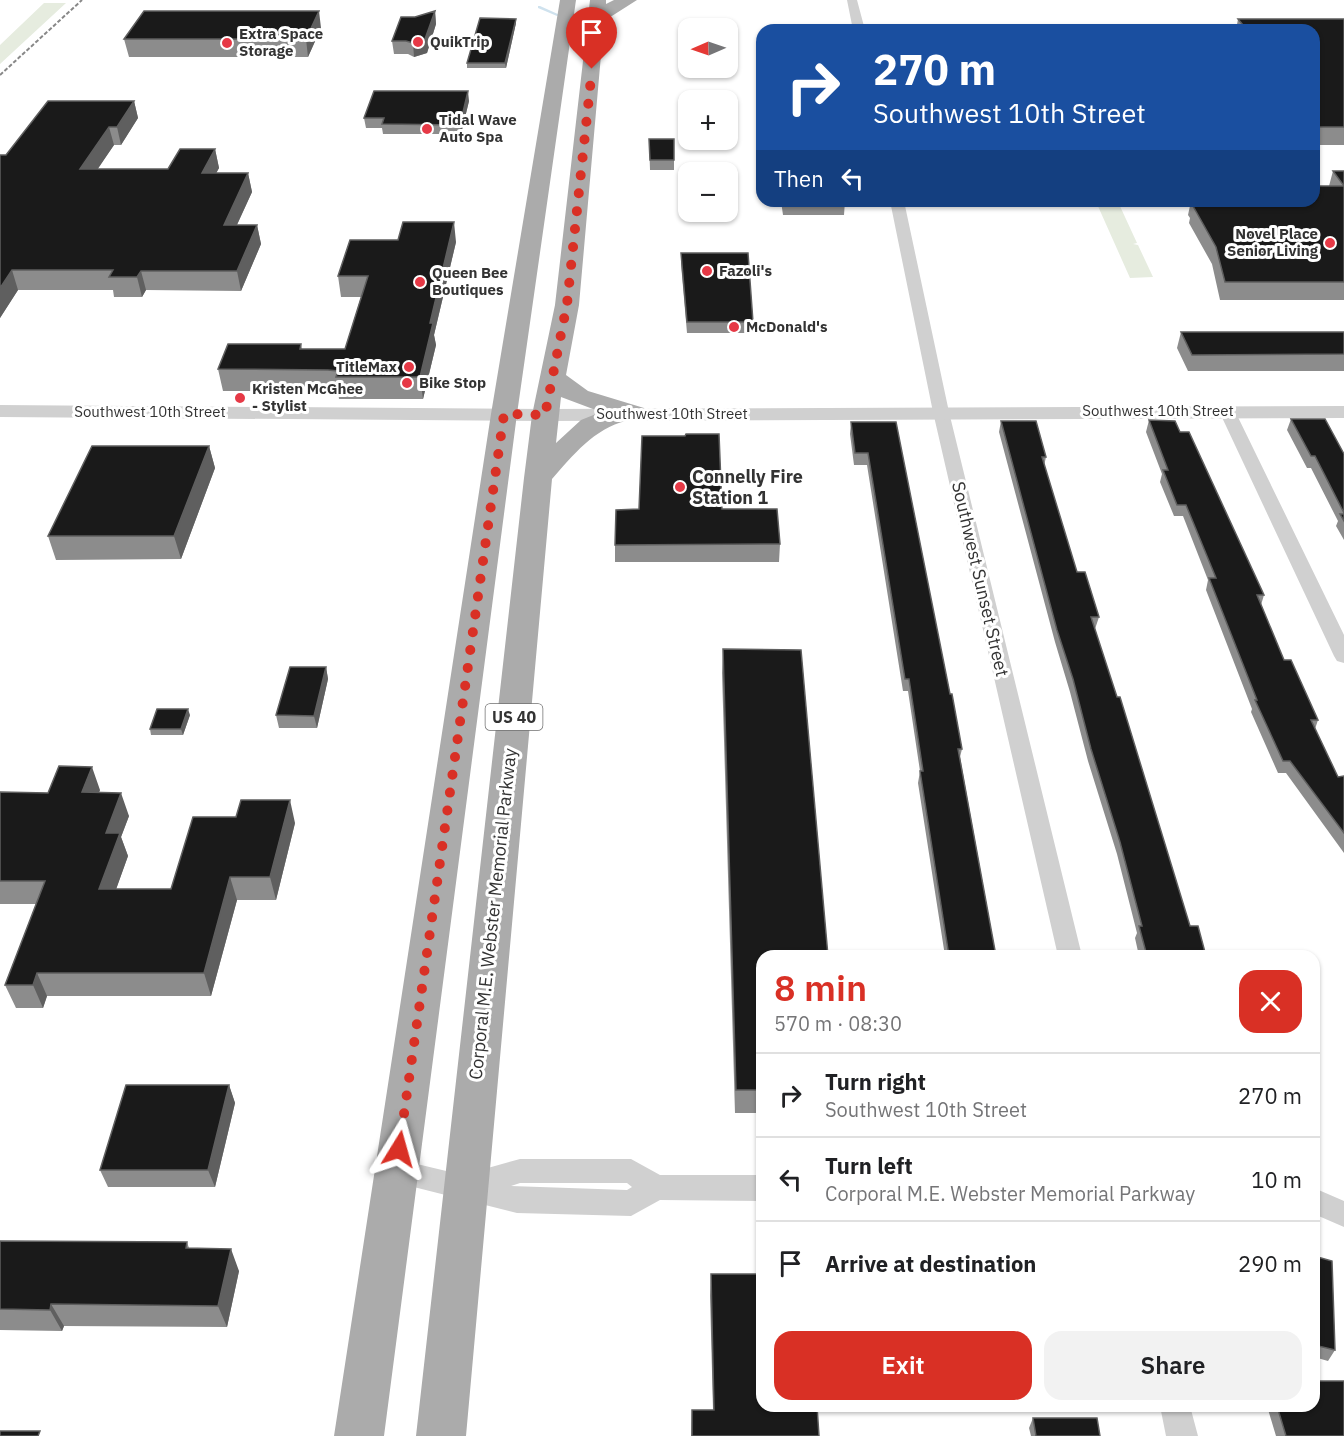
<!DOCTYPE html>
<html lang="en">
<head>
<meta charset="utf-8">
<style>
  :root { --surface:#fff; --page:#f2f2f2; --text:#202124; --muted:#757577; --line:#e0e0e0; --accent:#d93025 }
  body { margin:0; font-family:"IBM Plex Sans",sans-serif; background:var(--page); color:var(--text); height:100vh; display:flex; flex-direction:column; font-size:22px; white-space:nowrap }
  * { box-sizing:border-box; margin:0 }
  p { font-size:20px; color:var(--muted) }
  .icon { flex:none; width:33px; height:33px; fill:none; stroke:currentColor; stroke-width:2; stroke-linecap:round; stroke-linejoin:round }
  .map { position:relative; flex:1; overflow:hidden }
  .panel { position:absolute; left:756px; top:950px; width:564px; height:462px; display:flex; flex-direction:column; background:var(--surface); border-radius:18px; box-shadow:0 2px 4px #0004 }
  .panel>* { flex:none }
  .banner { position:absolute; left:756px; top:24px; width:564px; height:183px; border-radius:18px; box-shadow:0 2px 4px #0004; background:#1a4fa0; color:#fff; overflow:hidden }
  .needle { width:39px; rotate:268deg }
  .tools { position:absolute; left:678px; top:18px; display:grid; gap:12px }
  .tools a { display:grid; place-items:center; width:60px; height:60px; border-radius:12px; background:var(--surface); box-shadow:0 2px 4px #0004; font-size:30px }
  .pin { position:absolute; display:grid; place-items:center; width:51px; height:51px; color:#fff; margin:-62px -26px; border-radius:50% 50% 50% 0; rotate:-45deg; box-shadow:0 0 6px #0007 }
  .pin .icon { rotate:45deg }
  .me { position:absolute; width:66px; margin:-33px; rotate:8deg; stroke-linejoin:round; filter:drop-shadow(0 0 4px #0008) }
  .turn { display:flex; align-items:center; gap:21px; height:126px; padding:0 18px; font-size:27px }
  .turn .icon { width:78px; height:78px; stroke-width:2.5 }
  .turn b { display:block; font-size:42px; line-height:51px }
  .then { display:flex; align-items:center; height:57px; padding:0 18px; background:#0003; gap:12px; font-size:22px }
  .round { display:grid; place-items:center; flex:none; width:63px; height:63px; border-radius:18px; background:var(--page) }
  .summary { display:flex; align-items:center; justify-content:space-between; height:102px; padding:0 18px }
  h1 { font-size:36px; font-weight:600; line-height:45px; color:var(--accent) }
  .button { display:flex; gap:12px; margin-top:auto; padding:12px 18px }
  .button a { flex:1; height:69px; border-radius:18px; background:var(--accent); color:#fff; font-size:24px; font-weight:600; line-height:69px; text-align:center }
  .button a+a { background:var(--page); color:var(--text) }
  ul { padding:0; list-style:none }
  li { display:flex; align-items:center; gap:18px; height:84px; padding:0 18px; border-top:2px solid var(--line) }
  li div { flex:1 }
  li b { display:block; font-size:22px }
  li em { font-style:normal }
  .map>svg:first-child { display:block }
</style>
</head>
<body>
<div class="map">
<svg width="1344" height="1436" viewBox="0 0 1344 1436">
  <rect width="100%" height="100%" fill="#fff"/>
  <path fill="#e6ecdf" d="M44,3H66L0,64V45Z
    M1097,204H1119L1137,243L1133,244L1138,245L1153,277L1130,278Z"/>
  <g fill="none" stroke-linecap="round" stroke-linejoin="round">
    <path fill="#cfe2ee" fill-rule="evenodd" d="M538,6H540L560,15L557,16L538,8Z"/>
    <path fill="#d0d0d0" fill-rule="evenodd" d="M847,0H857L865,30H853Z
      M890,201H904L949,412L1082,956H1058L933,412Z
      M1227,406L1235,411L1344,635V663L1337,661L1334,656L1219,411Z
      M396,1159L463,1175L520,1159H631L660,1175H762V1201L660,1200L631,1216L517,1213L386,1180L382,1171L386,1162ZM520,1183H627L632,1187L627,1190L511,1186Z
      M1314,1188L1344,1201V1227L1314,1214Z
      M1160,1406H1190L1198,1436H1166Z"/>
    <path fill="#d0d0d0" fill-rule="evenodd" d="M0,405L545,409L1344,406V418L545,421L0,417Z"/>
    <path fill="#ababab" fill-rule="evenodd" d="M560,0H576L517,414L384,1436H334L491,414Z
      M590,0H606V4L614,0H637L604,21L579,305L566,375L588,391L644,408L648,414L644,420C638,421 632,420 626,421C595,428 572,456 552,479L466,1436H416L524,478L532,415L555,305ZM561,397L601,412L581,420L556,443Z"/>
    <path stroke="#888" stroke-width="2" stroke-dasharray="4 2" stroke-linecap="butt" d="M0,75L82,0"/>
  </g>
  <path fill="#8c8c8c" d="M435,11L436,24L427,53L414,57L408,54H394L392,41L415,17Z
    M1238,19H1344V145H1314V30H1236Z
    M516,23L506,68H467V63Z
    M321,28L308,57H129L124,39Z
    M134,101L138,118L121,145H114L97,169H168L215,149L219,168L216,173H248L252,192L237,225H257L261,244L241,291L146,290L142,297H114L113,290H18L0,318L6,155Z
    M469,101L461,134H383L382,128H366L364,118Z
    M649,139H674V170H650Z
    M1333,171H1344V300H1220L1212,264L1189,223L1190,218L1188,215L1191,201H1314L1329,186Z
    M781,201H845L844,215H783Z
    M456,242L434,335L436,345L423,399H339L338,392L332,391H223L218,369L301,344L302,349H345L361,297H341L338,276Z
    M681,253L753,322L752,333H687L681,264Z
    M1181,332H1344V371H1188L1177,348Z
    M1291,419L1344,454V540L1336,526L1338,521L1311,468H1307L1287,430Z
    M1149,420L1180,432L1264,595L1261,605L1284,660L1318,720L1315,729L1338,777L1344,776V853L1286,773H1278L1251,712L1252,709L1206,590L1208,580L1183,516H1174L1160,482L1162,474L1146,432Z
    M1001,421L1046,457L1044,466L1077,572L1099,617L1095,629L1190,926L1206,956H1139L1135,938L1137,933L1117,854L1088,761L1070,692L1055,642L999,432Z
    M851,422H896L950,694L962,749L960,757L996,956H945L918,783L920,771L908,691H903L867,465H854L850,434Z
    M209,446L215,468L181,559L56,560L48,536Z
    M722,509L780,544L779,562H615V545Z
    M723,649L762,956V1113H735L722,673Z
    M326,667L328,679L317,728H279L276,715Z
    M190,715L183,735H151L150,729Z
    M100,790L99,792L129,816L121,837L128,856L116,889H171L295,823L276,900H237L211,996H47L43,1008H16L5,985L36,904H0V792L48,793Z
    M229,1085L235,1103L215,1187H108L100,1170Z
    M0,1241L187,1242L189,1248L239,1271L227,1327L64,1326L62,1331L0,1330Z
    M1314,1256L1335,1350L1328,1361L1314,1357Z
    M711,1274L819,1436H691L692,1410H713L710,1296Z
    M1267,1406H1314L1344,1436H1276Z
    M1033,1418L1100,1436H1031L1029,1428Z"/>
  <path fill="#5f5f5f" d="M319,11L321,28L308,57L306,39Z
    M435,11L436,24L427,53L414,57L413,43Z
    M516,19V23L506,68L505,63Z
    M468,91L469,101L461,134L460,125Z
    M134,101L138,118L121,145L117,127Z
    M109,127L114,145L85,188L80,169Z
    M215,149L219,168L206,192L202,173Z
    M248,173L252,192L228,244L224,225Z
    M454,222L456,242L434,335L436,345L423,399L420,377L430,323Z
    M257,225L261,244L241,291L237,271Z
    M12,270L18,290L0,318V288Z
    M141,271L146,290L142,297L137,277Z
    M209,446L215,468L181,559L174,536Z
    M326,667L328,679L317,728L314,716Z
    M188,709L190,715L183,735L181,729Z
    M92,767L100,790L90,815L82,792Z
    M121,793L129,816L121,837L128,856L108,912L99,889L106,833Z
    M290,800L295,823L276,900L270,877Z
    M230,877L237,900L211,996L204,973Z
    M37,973L47,996L43,1008L33,985Z
    M229,1085L235,1103L215,1187L208,1170Z
    M231,1249L239,1271L227,1327L218,1306Z
    M51,1304L64,1326L62,1331L50,1310Z"/>
  <path fill="#1a1a1a" stroke="#5f5f5f" stroke-width="1.5" d="M144,11H319L306,39H124Z
    M435,11L425,39L413,43L406,41H392L401,17H415Z
    M480,18L516,19L505,63H467Z
    M1238,19H1344V127H1318L1314,121V30H1247Z
    M374,91H468L460,125L382,124L384,118H364Z
    M48,101H134L117,127H109L80,169H168L180,149H215L202,173H248L224,225H257L237,271H141L137,277H109L113,270H12L0,288V155H6Z
    M649,139H674V160H650Z
    M1333,171H1344V282H1225L1216,247L1193,206H1197L1194,201H1314V186H1344Z
    M403,222H454L430,323H433L420,377H336L338,371L328,370L218,369L228,344H301L300,349H345L368,276H338L350,240H398Z
    M681,253H748L753,322H687Z
    M1181,332H1344V354L1192,355Z
    M1291,419H1325L1344,454V513L1315,456H1311Z
    M1149,420L1175,421L1180,432H1189L1264,595H1257L1284,660H1291L1318,720H1311L1338,777L1344,776V833L1290,761H1283L1255,700H1257L1209,578H1216L1186,505H1177L1163,470H1168Z
    M1001,421H1036L1046,457H1042L1077,572H1085L1099,617H1091L1117,697H1120L1190,926H1198L1206,956H1147L1139,926H1142L1120,842L1091,749L1073,679L1057,630Z
    M851,422H896L950,694H952L962,749H958L996,956H949L920,771H923L909,679H905L868,453H855Z
    M686,434H719L722,509H777L780,544L615,545L616,510L639,509L642,436H685Z
    M92,446H209L174,536H48Z
    M1340,514H1344V521Z
    M723,649L801,650L828,956H762V1090H736Z
    M290,667H326L314,716L276,715Z
    M157,709H188L181,729H150Z
    M59,766L92,767L82,792L121,793L106,833H120L99,889H171L193,817H236L241,800H290L270,877H230L204,973H37L33,985H5L45,881H0V792L48,793Z
    M126,1085H229L208,1170H100Z
    M0,1241L187,1242L186,1248L231,1249L218,1306L51,1304L50,1310L0,1309Z
    M1314,1256L1332,1261L1335,1350L1314,1345Z
    M711,1274H762V1406H817L819,1436H692V1410H714Z
    M1314,1381H1344V1436H1286L1277,1406H1314Z
    M1033,1418H1097L1100,1436H1036Z
    M0,1431H40L38,1436H0Z"/>
  <g fill="none" stroke-linecap="round" stroke-linejoin="round">
    <path stroke="#d93025" stroke-width="10" stroke-dasharray="0 18" d="M399,1149L504,414L545,415L567,304L592,69"/>
  </g>
  <g fill="#e63946" stroke="#fff" stroke-width="2">
    <circle cx="418" cy="42" r="6"/>
    <circle cx="227" cy="43" r="6"/>
    <circle cx="427" cy="129" r="6"/>
    <circle cx="1330" cy="243" r="6"/>
    <circle cx="707" cy="271" r="6"/>
    <circle cx="420" cy="282" r="6"/>
    <circle cx="734" cy="327" r="6"/>
    <circle cx="409" cy="367" r="6"/>
    <circle cx="407" cy="383" r="6"/>
    <circle cx="240" cy="398" r="6"/>
    <circle cx="680" cy="487" r="6"/>
  </g>
  <g text-anchor="middle" stroke-width="6" stroke-linejoin="round" paint-order="stroke">
    <g font-size="15" font-weight="bold" fill="#333" stroke="#fff" text-anchor="start">
      <text x="239" y="39">Extra Space<tspan x="239" dy="17">Storage</tspan></text>
      <text x="430" y="47">QuikTrip</text>
      <text x="439" y="125">Tidal Wave<tspan x="439" dy="17">Auto Spa</tspan></text>
      <text x="1318" y="239" text-anchor="end">Novel Place<tspan x="1318" dy="17">Senior Living</tspan></text>
      <text x="719" y="276">Fazoli's</text>
      <text x="432" y="278">Queen Bee<tspan x="432" dy="17">Boutiques</tspan></text>
      <text x="746" y="332">McDonald's</text>
      <text x="397" y="372" text-anchor="end">TitleMax</text>
      <text x="419" y="388">Bike Stop</text>
      <text x="252" y="394">Kristen McGhee<tspan x="252" dy="17">- Stylist</tspan></text>
    </g>
    <g font-size="15" fill="#333" stroke="#fff">
      <text x="1158" y="416">Southwest 10th Street</text>
      <text x="150" y="417">Southwest 10th Street</text>
      <text x="672" y="419">Southwest 10th Street</text>
    </g>
    <rect fill="#fff" stroke="#707070" stroke-width="1.5" x="485.5" y="704" width="57" height="26" rx="4.5"/>
    <g font-size="16" font-weight="bold" fill="#333">
      <text x="514" y="723">US 40</text>
    </g>
    <g font-size="18" font-weight="bold" fill="#333" stroke="#fff" text-anchor="start">
      <text x="692" y="483">Connelly Fire<tspan x="692" dy="21">Station 1</tspan></text>
    </g>
    <g font-size="18" fill="#333" stroke="#fff">
      <text transform="translate(980 579) rotate(77)" y="6">Southwest Sunset Street</text>
      <text transform="translate(493 914) rotate(-84)" y="6">Corporal M.E. Webster Memorial Parkway</text>
    </g>
  </g>
</svg>
<div class="tools">
<a><svg class="needle" viewBox="-14 -14 28 28"><path d="M0-13l5 13h-10z" fill="#e53935"/><path d="M0 13l5-13h-10z" fill="#757577"/></svg></a>
<a>+</a>
<a>−</a>
</div>
<div class="pin" style="left:592px;top:69px;background:#d93025"><svg class="icon" aria-label="arrive" viewBox="0 0 24 24"><path d="M6 21V4h12l-3 4 3 4H6"/></svg></div>
<svg class="me" style="left:399px;top:1149px" viewBox="-20 -20 40 40"><path d="M0-17L14 15 0 8-14 15z" fill="#d93025" stroke="#fff" stroke-width="4"/></svg>
<div class="banner">
<div class="turn"><svg class="icon" aria-label="right" viewBox="0 0 24 24"><path d="M7 20v-9h11M14 6l5 5-5 5"/></svg><div><b>270 m</b>Southwest 10th Street</div></div>
<div class="then">Then<svg class="icon" aria-label="left" viewBox="0 0 24 24"><path d="M17 20v-9H6M10 6l-5 5 5 5"/></svg></div>
</div>
<section class="panel">
<div class="summary"><div><h1>8 min</h1><p>570 m · 08:30</p></div><a class="round" style="background:#d93025;color:#fff"><svg class="icon" aria-label="close" viewBox="0 0 24 24"><path d="M6 6l12 12M18 6L6 18"/></svg></a></div>
<ul>
<li><svg class="icon" aria-label="right" viewBox="0 0 24 24"><path d="M7 20v-9h11M14 6l5 5-5 5"/></svg><div><b>Turn right</b><p>Southwest 10th Street</p></div><em>270 m</em></li>
<li><svg class="icon" aria-label="left" viewBox="0 0 24 24"><path d="M17 20v-9H6M10 6l-5 5 5 5"/></svg><div><b>Turn left</b><p>Corporal M.E. Webster Memorial Parkway</p></div><em>10 m</em></li>
<li><svg class="icon" aria-label="arrive" viewBox="0 0 24 24"><path d="M6 21V4h12l-3 4 3 4H6"/></svg><div><b>Arrive at destination</b></div><em>290 m</em></li>
</ul>
<div class="button"><a>Exit</a><a>Share</a></div>
</section>
</div>
</body>
</html>
